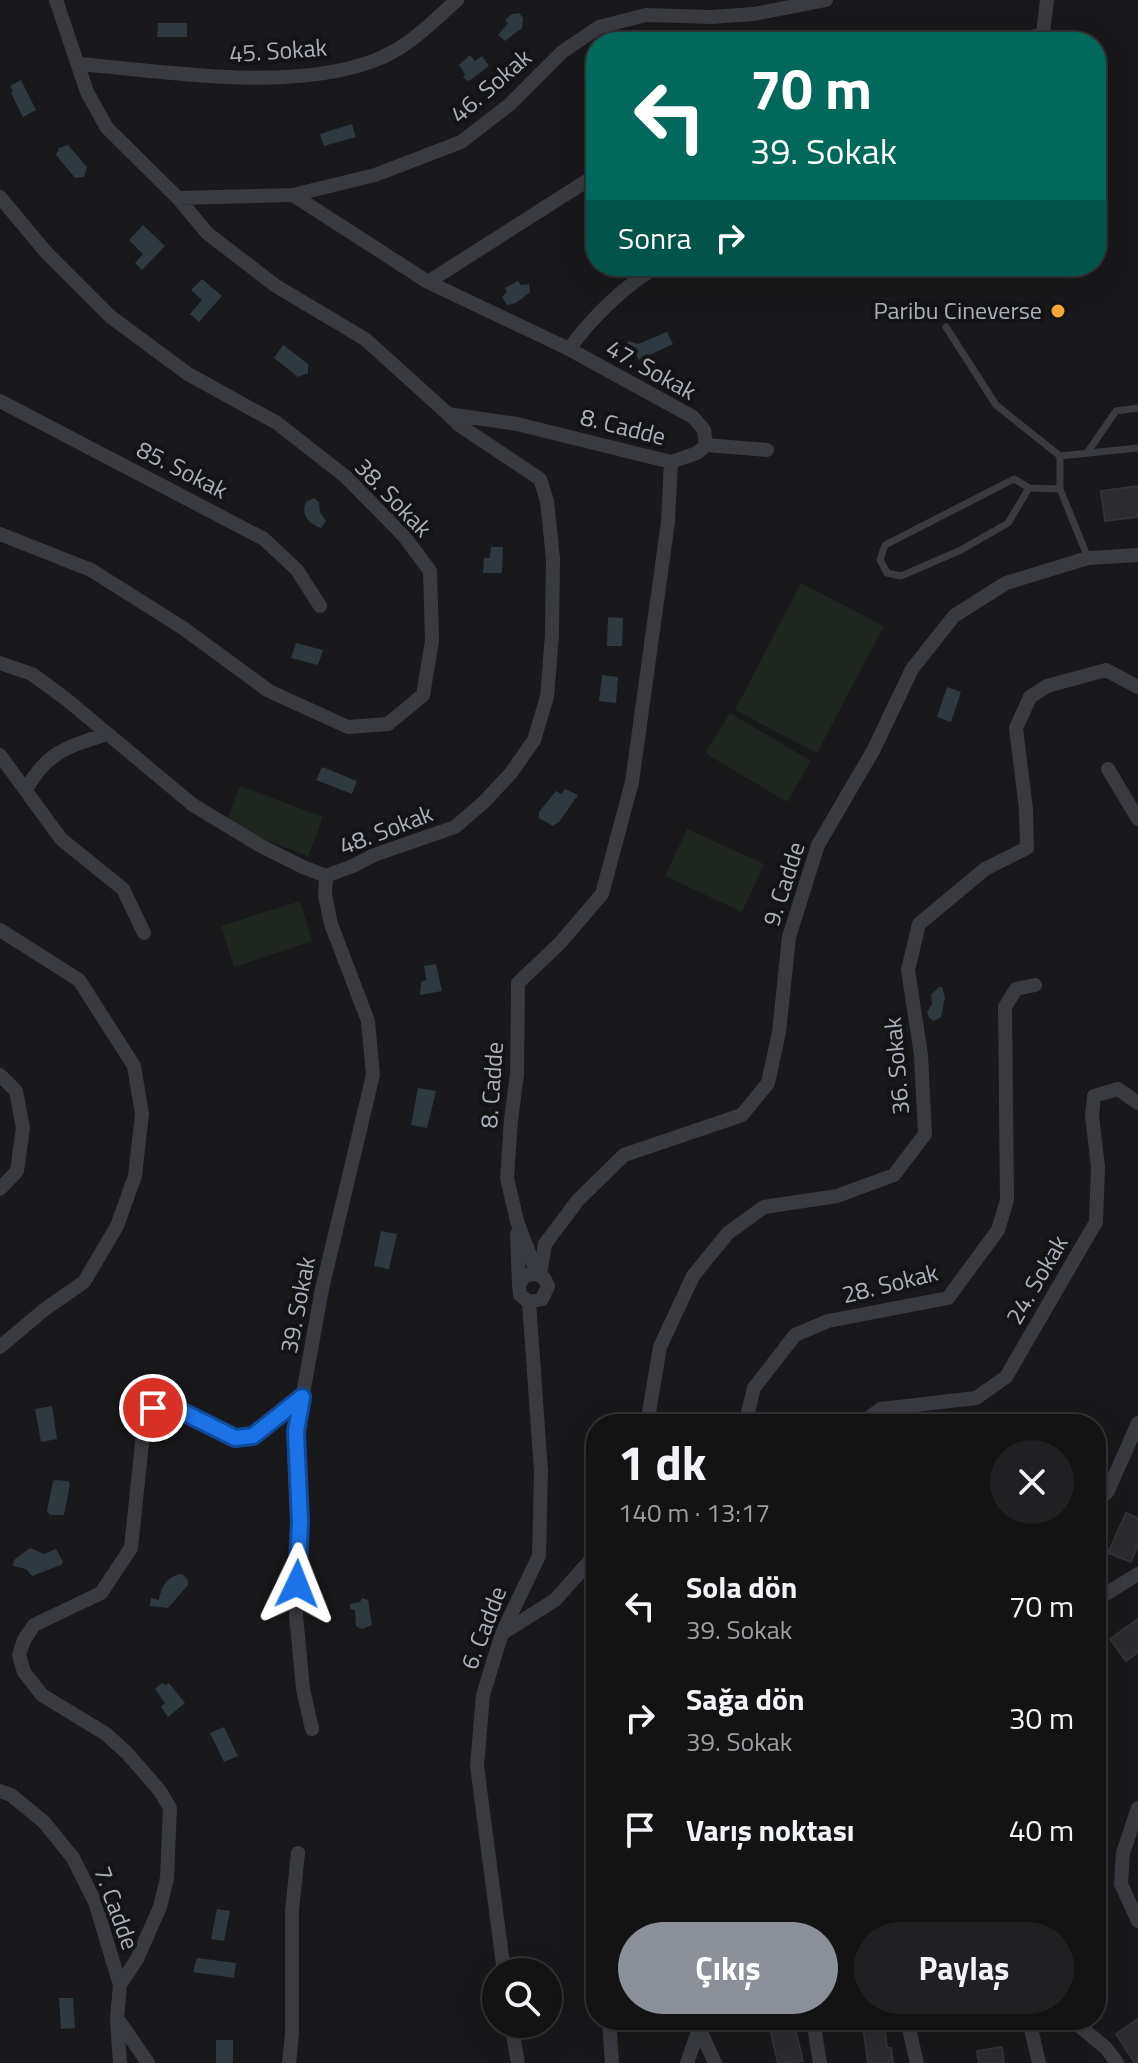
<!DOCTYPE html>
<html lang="tr">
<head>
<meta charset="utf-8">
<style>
  :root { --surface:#131314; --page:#202022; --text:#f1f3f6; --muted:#9d9ea0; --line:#323234; --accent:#8c9099 }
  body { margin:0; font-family:"Titillium Web",sans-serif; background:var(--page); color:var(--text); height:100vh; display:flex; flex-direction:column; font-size:30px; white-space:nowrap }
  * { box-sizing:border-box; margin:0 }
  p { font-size:26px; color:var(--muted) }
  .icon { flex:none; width:44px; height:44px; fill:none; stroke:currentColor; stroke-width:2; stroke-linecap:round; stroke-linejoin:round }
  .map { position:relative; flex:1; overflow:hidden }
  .sheet { position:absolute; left:586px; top:1414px; width:520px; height:616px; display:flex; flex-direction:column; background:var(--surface); border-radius:32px; box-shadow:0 8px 32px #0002,0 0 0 2px var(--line) }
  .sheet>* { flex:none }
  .top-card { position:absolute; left:586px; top:32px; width:520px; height:244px; border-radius:32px; box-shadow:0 8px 32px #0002,0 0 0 2px var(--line); background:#00695c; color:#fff; overflow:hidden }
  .buttons { position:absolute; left:482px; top:1958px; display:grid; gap:16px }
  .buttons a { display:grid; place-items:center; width:80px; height:80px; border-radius:50%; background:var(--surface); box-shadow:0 8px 32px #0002,0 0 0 2px var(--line); font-size:40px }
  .pin { position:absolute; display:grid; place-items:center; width:68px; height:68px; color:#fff; margin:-34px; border:4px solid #fff; border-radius:50%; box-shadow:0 2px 8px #0007 }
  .me { position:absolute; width:88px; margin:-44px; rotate:2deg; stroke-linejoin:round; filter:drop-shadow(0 0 6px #0008) }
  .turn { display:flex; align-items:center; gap:28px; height:168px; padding:0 32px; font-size:36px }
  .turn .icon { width:104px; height:104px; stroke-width:2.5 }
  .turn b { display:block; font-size:56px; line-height:68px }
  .then { display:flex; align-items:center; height:76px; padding:0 32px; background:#0003; gap:16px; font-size:30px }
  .round { display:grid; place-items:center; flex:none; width:84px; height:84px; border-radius:42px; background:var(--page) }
  .overview { display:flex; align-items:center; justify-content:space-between; height:136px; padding:0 32px }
  h1 { font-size:48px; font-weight:700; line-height:60px }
  .action { display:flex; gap:16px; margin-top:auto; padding:16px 32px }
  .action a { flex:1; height:92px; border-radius:48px; background:var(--accent); color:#fff; font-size:32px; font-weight:700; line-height:92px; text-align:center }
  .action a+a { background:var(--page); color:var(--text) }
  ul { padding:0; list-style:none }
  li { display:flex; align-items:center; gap:24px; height:112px; padding:0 32px }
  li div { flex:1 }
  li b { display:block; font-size:30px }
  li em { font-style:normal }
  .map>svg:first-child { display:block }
</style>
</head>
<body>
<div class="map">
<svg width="1138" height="2063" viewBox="0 0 1138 2063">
  <rect width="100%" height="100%" fill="#19191b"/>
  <path fill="#1e261f" d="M801,583L884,626L817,753L735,710Z
    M730,713L811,761L787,802L705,753Z
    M240,786L323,817L308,856L225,825Z
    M687,829L764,864L742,912L665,876Z
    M300,901L312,941L234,967L221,926Z"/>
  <path fill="#2e3940" d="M519,13L523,18L522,28L505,41L498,35L508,23L505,20L512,14Z
    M158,23H187V37H157Z
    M470,55L475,61L482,56L489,66L469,81L463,78L465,74L459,65Z
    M21,80L36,110L23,117L11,93L13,91L10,86Z
    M352,124L356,137L324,146L320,134Z
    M68,145L87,167L84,177L75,178L56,155L59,148Z
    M143,225L165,246L142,270L135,263L143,254L129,240Z
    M202,279L222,296L199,322L190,314L202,300L191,290Z
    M518,281L521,285L529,284L530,292L516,303L507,305L502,297L507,292L505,288Z
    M667,332L673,344L639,360L635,353L625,350L628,341L638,344Z
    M283,345L308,364V373L298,377L274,358Z
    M314,498L319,502L320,512L326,521L321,528C310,525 300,514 306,502Z
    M491,547H503L502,573H483L484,558H490Z
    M608,617L623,618L622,646H607Z
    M296,643L323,650L318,665L291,658Z
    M602,675L618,677L616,703L599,701Z
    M947,687L961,692L951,722L937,717Z
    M322,767L357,781L352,794L316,780Z
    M565,789L578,795L559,822L553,826L539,818V812L556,791L561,794Z
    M436,964L442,991L420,995L421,982L426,980L424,966Z
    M939,987H942L945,998L941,1017L934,1021L929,1018L927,1012L932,1004L931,995Z
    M418,1088L436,1091L427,1128L411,1125Z
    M381,1231L397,1234L389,1269L374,1266Z
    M52,1406L57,1439L41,1442L35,1409Z
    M55,1480L68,1481L70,1484L64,1515H50L47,1511L53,1481Z
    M30,1548L44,1554L56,1549L63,1562L61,1565L32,1576L26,1569L13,1566L14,1560Z
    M182,1574L188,1580V1585L168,1608L150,1606L151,1598L159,1600C161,1587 168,1575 182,1574Z
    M362,1598L368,1600L372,1625L362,1629L356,1626L355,1610L350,1609V1604L360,1602Z
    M162,1683L166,1685L169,1683L185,1703L168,1717L161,1707L165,1703L155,1689Z
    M224,1727L238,1756L224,1762L210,1733Z
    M217,1909L230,1911L224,1941L211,1939Z
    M197,1958L236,1963L234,1978L193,1972Z
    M59,1998H73L75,2028L61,2029Z
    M216,2040H233V2063H216Z"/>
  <path fill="#2c2c2f" stroke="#333337" stroke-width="2" d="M1138,486V517L1105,521L1101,491Z
    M1126,1513L1138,1518V1545L1131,1562L1108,1553Z
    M1138,1619V1652L1126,1661L1110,1639Z
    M1138,2019V2063H1135L1116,2034Z
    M793,2020L803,2061L778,2063L769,2025Z
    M862,2020H884L887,2048H891L893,2063H868Z
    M1002,2047L1004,2063H979L977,2051Z"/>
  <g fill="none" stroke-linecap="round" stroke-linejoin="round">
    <path stroke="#3a3b40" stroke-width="7" d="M946,327L996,405L1060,456L1138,448
      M1087,453L1116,411L1138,408
      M1060,456V489L1088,558
      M1014,479L1029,488L1008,523L961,550L901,576L887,573L880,560L885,545Z
      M1029,488L1060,489"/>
    <path stroke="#3a3b40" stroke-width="14" d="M56,0L87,92L107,128L178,198L207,233L276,286L365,339L448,414L517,424L671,462
      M1021,42L1043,33L1047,0
      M80,64C168,72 289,92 373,61C407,49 431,23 457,0
      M293,195L428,282L569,349L693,417L704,430L706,445L697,453L671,462
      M0,197L45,251L111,317L188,374L277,423L346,477L404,536L430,571L432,641L423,695L388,724L348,727L269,691L183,628L91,570L0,534
      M178,198L293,195L375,175L461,142L509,105L562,52L599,27L646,15L712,17L754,14L826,0
      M428,282L596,175
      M569,349C590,320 626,283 659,266
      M0,401L264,539L297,570L320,606
      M706,445L767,450
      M0,663L32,674L66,699L193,805L261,846L303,867L326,876L353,866L374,855L455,827L484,802L511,773L534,740L547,697L552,635L553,559L547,501L540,479L459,425L448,414
      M0,755L61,839L123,889L144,933
      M1108,769L1138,819
      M26,790C46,752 69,746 108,734
      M0,930L79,980L134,1066L142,1114L135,1176L117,1226L84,1282L45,1309L0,1347
      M0,1075L16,1091L23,1128L17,1171L0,1189
      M517,1234L519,1284
      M537,1274L526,1275L519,1284L520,1295L529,1302L542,1299L548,1286L544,1278L537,1274L517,1221L507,1178L511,1120L517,1074L518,983L560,943L602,894L632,782L668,522L671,462
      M540,1275L545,1244L578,1200L624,1155L742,1115L768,1083L779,1032L789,937L818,845L874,749L912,669L954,616L1006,583L1088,558L1138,555
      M647,1424L660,1347L693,1276L728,1233L764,1207L837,1196L894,1175L925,1134L921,1055L908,970L919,924L985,869L1027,848L1026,809L1016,728L1030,697L1047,686L1106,670L1138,687
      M745,1424L754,1388L795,1335L828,1321L948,1298L998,1230L1007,1200L1005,1007L1016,989L1035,985
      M860,1424L881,1409L976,1398L1006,1377L1096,1222L1098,1167L1092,1116L1094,1096L1118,1089L1138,1103
      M1096,1503L1108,1491L1138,1423
      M1096,1600L1138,1574
      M503,1633L555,1600L596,1554
      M312,1729L303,1689L296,1615L300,1522L296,1432L322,1289L373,1075L368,1021L331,924L325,895L326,876
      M0,1791L11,1795L44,1822L73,1858L95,1902L120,1985L117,2018L148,2063
      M1138,1808L1123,1853L1121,1884L1138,1921
      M504,1972L477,1766L483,1695L502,1633L539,1556L541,1471L529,1302
      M120,1985L137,1959L160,1907L167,1878L170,1808L160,1791L127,1753L106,1734L42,1695L24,1672L19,1655L24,1640L34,1625L101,1593L131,1548L144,1424L153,1408L167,1404L235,1438L253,1436L302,1397
      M117,2020L120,2063
      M609,2020L612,2063
      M813,2020L820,2063
      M907,2020L917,2063
      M1029,2020L1039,2063
      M1072,2020L1106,2048L1117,2063
      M511,2024L518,2063
      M700,2030L715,2063
      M289,2063L292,2034V1910L298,1853
      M687,2063L702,2020"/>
  </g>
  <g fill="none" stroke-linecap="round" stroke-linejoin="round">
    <g stroke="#114b97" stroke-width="20">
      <path id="route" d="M153,1408L167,1404L235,1438L253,1436L302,1397L296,1432L300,1522L297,1584"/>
    </g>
    <use href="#route" stroke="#1a73e8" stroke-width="14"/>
  </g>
  <circle fill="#f6a836" stroke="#141416" stroke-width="3" cx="1058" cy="311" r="8"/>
  <g text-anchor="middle" stroke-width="8" stroke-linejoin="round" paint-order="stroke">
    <g font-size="24" fill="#abb1bb" stroke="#141416">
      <text transform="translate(278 51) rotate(-4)" y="8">45. Sokak</text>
      <text transform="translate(491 86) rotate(-41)" y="8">46. Sokak</text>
      <text transform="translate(651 370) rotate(29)" y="8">47. Sokak</text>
      <text transform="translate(623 427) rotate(14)" y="8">8. Cadde</text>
      <text transform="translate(182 470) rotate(27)" y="8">85. Sokak</text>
      <text transform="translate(393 498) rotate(46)" y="8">38. Sokak</text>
      <text transform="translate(386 830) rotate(-21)" y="8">48. Sokak</text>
      <text transform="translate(784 884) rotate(-72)" y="8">9. Cadde</text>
      <text transform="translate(897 1066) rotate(-95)" y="8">36. Sokak</text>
      <text transform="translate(492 1085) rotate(-86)" y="8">8. Cadde</text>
      <text transform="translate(1037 1280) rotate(-60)" y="8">24. Sokak</text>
      <text transform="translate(890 1284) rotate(-14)" y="8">28. Sokak</text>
      <text transform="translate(298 1305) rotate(-79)" y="8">39. Sokak</text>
      <text transform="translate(484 1628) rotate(-69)" y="8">6. Cadde</text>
      <text transform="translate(116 1908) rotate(70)" y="8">7. Cadde</text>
    </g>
    <g font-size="24" fill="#abb1bb" stroke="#141416" text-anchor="end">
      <text x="1042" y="319">Paribu Cineverse</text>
    </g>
  </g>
</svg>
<div class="buttons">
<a><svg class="icon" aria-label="search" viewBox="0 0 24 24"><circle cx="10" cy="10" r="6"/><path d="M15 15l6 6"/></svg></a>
</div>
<div class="pin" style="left:153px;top:1408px;background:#d93025"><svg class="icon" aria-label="arrive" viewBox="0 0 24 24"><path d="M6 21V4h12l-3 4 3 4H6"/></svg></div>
<svg class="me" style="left:297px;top:1584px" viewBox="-20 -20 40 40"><path d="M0-17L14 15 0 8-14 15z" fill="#1a73e8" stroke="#fff" stroke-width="4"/></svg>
<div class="top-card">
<div class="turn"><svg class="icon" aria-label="left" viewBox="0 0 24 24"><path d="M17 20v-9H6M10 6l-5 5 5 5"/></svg><div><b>70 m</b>39. Sokak</div></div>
<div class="then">Sonra<svg class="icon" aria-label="right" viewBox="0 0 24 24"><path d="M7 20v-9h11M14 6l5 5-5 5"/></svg></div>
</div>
<section class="sheet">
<div class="overview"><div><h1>1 dk</h1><p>140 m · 13:17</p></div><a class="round"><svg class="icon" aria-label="close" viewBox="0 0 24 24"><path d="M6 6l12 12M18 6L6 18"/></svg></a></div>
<ul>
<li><svg class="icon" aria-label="left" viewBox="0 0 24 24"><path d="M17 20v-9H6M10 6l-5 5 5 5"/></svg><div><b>Sola dön</b><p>39. Sokak</p></div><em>70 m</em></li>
<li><svg class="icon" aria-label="right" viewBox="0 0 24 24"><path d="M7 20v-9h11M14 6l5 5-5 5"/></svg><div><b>Sağa dön</b><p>39. Sokak</p></div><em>30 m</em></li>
<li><svg class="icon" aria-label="arrive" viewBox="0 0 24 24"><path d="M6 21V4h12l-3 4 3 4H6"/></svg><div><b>Varış noktası</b></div><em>40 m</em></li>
</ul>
<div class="action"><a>Çıkış</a><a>Paylaş</a></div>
</section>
</div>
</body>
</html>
